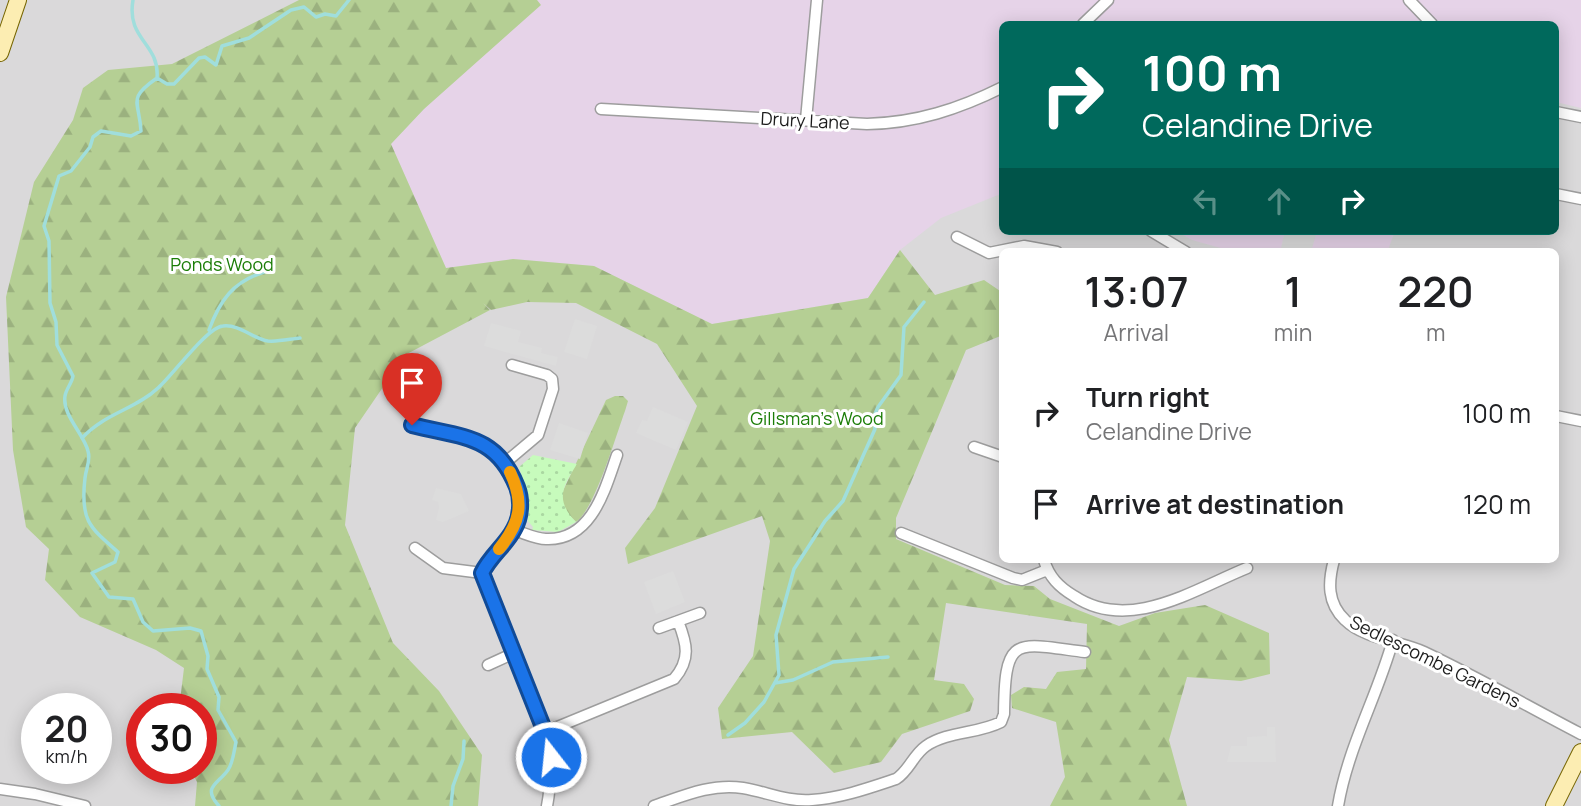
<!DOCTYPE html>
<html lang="en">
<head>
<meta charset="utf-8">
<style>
  :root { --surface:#fff; --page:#f6f6f6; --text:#202124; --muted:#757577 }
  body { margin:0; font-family:Manrope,sans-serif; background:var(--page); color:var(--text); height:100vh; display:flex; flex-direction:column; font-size:26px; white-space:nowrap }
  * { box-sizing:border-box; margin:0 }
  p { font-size:23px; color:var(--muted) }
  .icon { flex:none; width:38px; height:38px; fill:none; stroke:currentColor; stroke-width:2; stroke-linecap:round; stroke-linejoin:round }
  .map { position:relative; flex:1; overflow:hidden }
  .sheet { position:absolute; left:999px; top:248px; width:560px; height:315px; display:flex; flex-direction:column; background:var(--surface); border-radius:10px; box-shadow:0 4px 18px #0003 }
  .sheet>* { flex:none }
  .guide { position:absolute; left:999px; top:21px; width:560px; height:214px; border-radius:10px; box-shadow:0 4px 18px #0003; background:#00695c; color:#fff; overflow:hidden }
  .speed { position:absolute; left:21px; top:693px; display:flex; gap:14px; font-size:35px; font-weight:700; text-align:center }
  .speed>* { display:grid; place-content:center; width:91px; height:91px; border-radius:50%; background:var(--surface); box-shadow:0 4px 18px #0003; line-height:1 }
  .speed small { font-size:18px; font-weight:400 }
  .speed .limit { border:10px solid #d22; background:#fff; color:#111 }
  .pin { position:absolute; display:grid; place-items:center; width:60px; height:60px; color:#fff; margin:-72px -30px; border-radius:50% 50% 50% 0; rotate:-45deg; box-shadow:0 0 7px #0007 }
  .pin .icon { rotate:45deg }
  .me { position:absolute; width:77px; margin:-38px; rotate:344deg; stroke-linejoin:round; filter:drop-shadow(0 0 5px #0008) }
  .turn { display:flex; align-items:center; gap:24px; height:147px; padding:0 28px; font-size:32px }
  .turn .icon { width:91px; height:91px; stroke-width:2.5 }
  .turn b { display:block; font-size:49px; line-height:60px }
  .lanes { display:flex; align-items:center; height:66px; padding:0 28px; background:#0003; justify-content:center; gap:35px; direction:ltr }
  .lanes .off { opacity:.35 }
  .eta { display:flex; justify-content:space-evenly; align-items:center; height:119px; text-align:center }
  .eta b { font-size:42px; font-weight:600; line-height:49px }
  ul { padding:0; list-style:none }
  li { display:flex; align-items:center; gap:21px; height:91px; padding:0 28px }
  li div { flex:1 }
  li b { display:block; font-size:26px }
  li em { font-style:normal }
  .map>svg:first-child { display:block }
</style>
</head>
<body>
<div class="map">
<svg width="1581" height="806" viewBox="0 0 1581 806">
  <defs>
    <pattern id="forest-firs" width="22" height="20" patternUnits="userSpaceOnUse" patternTransform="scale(1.75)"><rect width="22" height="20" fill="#b5cf94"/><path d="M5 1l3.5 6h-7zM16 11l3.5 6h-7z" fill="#9bb17f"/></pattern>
    <pattern id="park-dots" width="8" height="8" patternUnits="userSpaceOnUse" patternTransform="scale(1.75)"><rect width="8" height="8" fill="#c7fbbc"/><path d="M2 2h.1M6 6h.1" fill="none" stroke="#aad7a1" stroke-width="1.8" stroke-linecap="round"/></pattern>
  </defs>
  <rect width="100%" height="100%" fill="#eee7e1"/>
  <path fill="#dad9da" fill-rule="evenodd" d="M0,0H1581V806H0ZM1003,24H1556V231H1003ZM1003,252H1556V560H1003ZM37,709H96V768H37ZM142,709H201V768H142Z"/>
  <path fill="#e6d3e8" d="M537,0H1581V108L1556,102V24H1003V193L941,218L900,250L868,298L712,324L594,266L513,259L446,268L391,144L424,109L540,5Z
    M1176,231H1395L1388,250L1396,252H1235L1192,240Z"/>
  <path fill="url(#forest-firs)" d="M299,0H537L541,5L424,109L391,144L446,268L513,259L594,266L712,324L868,298L900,250L935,295L984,280L1003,293V335L966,350L896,518V539L1005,585L1034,586L1050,599L1119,626L1155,613L1205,605L1269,633L1270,674L1241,681L1187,677L1169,740L1187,806H1050L1065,777L1056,722L1012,708L1011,695L1024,687L1046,689L1057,672L1086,669L1087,624L946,603L934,680L964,684L974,699L970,711L902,734L881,762L834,773L792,732L722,739L718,708L753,656L770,541L762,516L628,564L625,548L655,508L697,406L657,344L576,303L527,302L491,310L483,303L490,310L405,355L355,428L345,525L393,643L439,691L482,755L478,806H195L197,782L190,768H201V709H179L184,668L156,650L80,617L45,580L49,549L26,527L13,450L6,297L34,182L73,120L83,88L108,70L172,64Z
    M615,396H623L628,401L625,411C616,435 595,509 576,522L564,510L561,495L606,400Z"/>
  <path fill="url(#park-dots)" d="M533,455L577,464C562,488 555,500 576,522L558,532L532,530L533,527L528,521L529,500L519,467Z"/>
  <path fill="#dcdcdc" d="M1285,231H1317L1311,252H1280Z
    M575,319L597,326L587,359L564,352Z
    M491,323L521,331L518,342L542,348L541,353L558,357L556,366L484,346Z
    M653,407L688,422L676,450L636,433L642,420L647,421Z
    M559,423L588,433L580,459L550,450Z
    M436,488L461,494L469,511L443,522L436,520L439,508L438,502L432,500Z
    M673,571L685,602L656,614L644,582Z
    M1267,727H1275L1276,762H1227L1231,746H1247V737L1267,736Z"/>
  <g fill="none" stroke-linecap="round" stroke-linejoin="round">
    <path stroke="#a0dedc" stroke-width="3.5" d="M133,0C126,40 160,43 157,78
      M209,330C220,300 233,282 264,272
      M82,438C105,413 136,409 158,388C173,375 207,327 223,326C240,324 253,339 268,341C278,342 290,339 300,338
      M775,683L793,680L833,662L888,657
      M728,735L745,723L764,702L779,675L776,635L794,569L825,521L843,501L875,429L874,416L878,407L901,375L904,327L924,302
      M219,806C202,787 217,785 228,770C233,763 234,751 236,742L218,710L219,697L207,669L208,656L201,631L190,628L153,631L143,622L133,599L109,597L92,573L115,562L118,552C89,527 80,520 85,478C86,468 91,461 88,451C84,434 62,415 65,396C66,389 72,383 73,376L57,345L56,322L50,303L49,241L44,226L59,176L71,171L90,147L93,137L101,131L131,136L141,131C139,100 127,99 157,78L167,84H174L199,58L205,57L216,65L222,46L249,38L291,10L304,7L316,17L325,14L336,16L349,0
      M451,806L453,786L463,759L464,741"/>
    <g stroke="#9d9d9d" stroke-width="13">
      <path id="street" d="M1409,0L1432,24
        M1083,24L1108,0
        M601,109L867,124C916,123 959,109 1003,87
        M1556,112L1581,117
        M806,120L817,0
        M1556,194L1581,199
        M1151,231L1186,252
        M957,237L989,253L1024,246L1057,252
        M1556,416L1581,421
        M412,425C461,438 496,434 517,487C522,500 521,517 514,529C506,545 490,556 482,573L545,732C551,758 552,779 547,806
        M974,447L1003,457
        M506,462L538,435L553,389L552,379L547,375L512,365
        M514,530C524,533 536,539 546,539C592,541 605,489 617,455
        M901,533L1013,578L1022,580L1047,570
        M415,548L443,568L482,573
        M1044,560C1049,577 1059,587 1074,596C1129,633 1193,590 1247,568
        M1334,560C1328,582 1327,603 1345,620C1364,639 1400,641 1424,652C1477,677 1529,707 1581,734
        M659,628L700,613
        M488,665L512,654
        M545,732L674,679C691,659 687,644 678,621
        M0,789L35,794L85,806
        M654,806C683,796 712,783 743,788C767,792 787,802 812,800C841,798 869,788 896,779C909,771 913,755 926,746C948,731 978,734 1001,722L1004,714C1005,634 1014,643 1085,652
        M1338,806C1348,747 1377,697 1393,640"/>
    </g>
    <g stroke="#766501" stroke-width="18">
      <path id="secondary" d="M0,53L18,0
        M1554,806L1581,752"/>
    </g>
    <use href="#street" stroke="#fff" stroke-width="10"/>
    <use href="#secondary" stroke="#fcedb2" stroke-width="16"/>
  </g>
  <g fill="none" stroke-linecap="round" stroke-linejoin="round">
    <g stroke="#114b97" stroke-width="18">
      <path id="route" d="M412,425C462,438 496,434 517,487C522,500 521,517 514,529C506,545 490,556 482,573L545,732L551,757"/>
    </g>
    <use href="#route" stroke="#1a73e8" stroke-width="12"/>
    <path stroke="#f59e0b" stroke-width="12" d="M499,549C520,523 525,504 510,472"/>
  </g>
  <g text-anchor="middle" stroke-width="6" stroke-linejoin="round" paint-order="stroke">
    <g font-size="18" fill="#1c1c1c" stroke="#fff">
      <text transform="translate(805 121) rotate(3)" y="6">Drury Lane</text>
      <text transform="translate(1435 662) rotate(26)" y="6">Sedlescombe Gardens</text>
    </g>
    <g font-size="18" fill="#1b7d07" stroke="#fff">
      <text x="222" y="271">Ponds Wood</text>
      <text x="817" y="425">Gillsman's Wood</text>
    </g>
  </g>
</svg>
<div class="speed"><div>20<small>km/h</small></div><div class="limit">30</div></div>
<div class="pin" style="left:412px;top:425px;background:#d93025"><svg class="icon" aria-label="arrive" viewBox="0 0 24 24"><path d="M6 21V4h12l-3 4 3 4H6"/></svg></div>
<svg class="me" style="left:551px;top:757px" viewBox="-20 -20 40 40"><circle r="17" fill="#1a73e8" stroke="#fff" stroke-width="3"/><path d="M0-11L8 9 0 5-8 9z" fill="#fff"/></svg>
<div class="guide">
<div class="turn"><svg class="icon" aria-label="right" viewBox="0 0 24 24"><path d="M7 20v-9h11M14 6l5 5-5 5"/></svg><div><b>100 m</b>Celandine Drive</div></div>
<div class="lanes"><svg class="icon off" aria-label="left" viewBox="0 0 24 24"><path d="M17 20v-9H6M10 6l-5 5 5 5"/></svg><svg class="icon off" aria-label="ahead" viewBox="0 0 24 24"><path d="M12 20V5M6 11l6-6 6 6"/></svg><svg class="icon" aria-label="right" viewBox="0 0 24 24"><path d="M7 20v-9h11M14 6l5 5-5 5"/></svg></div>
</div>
<section class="sheet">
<div class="eta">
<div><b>13:07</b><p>Arrival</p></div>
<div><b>1</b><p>min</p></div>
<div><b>220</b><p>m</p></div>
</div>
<ul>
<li><svg class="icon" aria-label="right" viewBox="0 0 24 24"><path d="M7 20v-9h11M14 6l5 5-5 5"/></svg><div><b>Turn right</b><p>Celandine Drive</p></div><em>100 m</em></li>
<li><svg class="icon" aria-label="arrive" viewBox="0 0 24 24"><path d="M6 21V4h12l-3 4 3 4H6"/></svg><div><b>Arrive at destination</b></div><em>120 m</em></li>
</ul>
</section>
</div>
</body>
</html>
